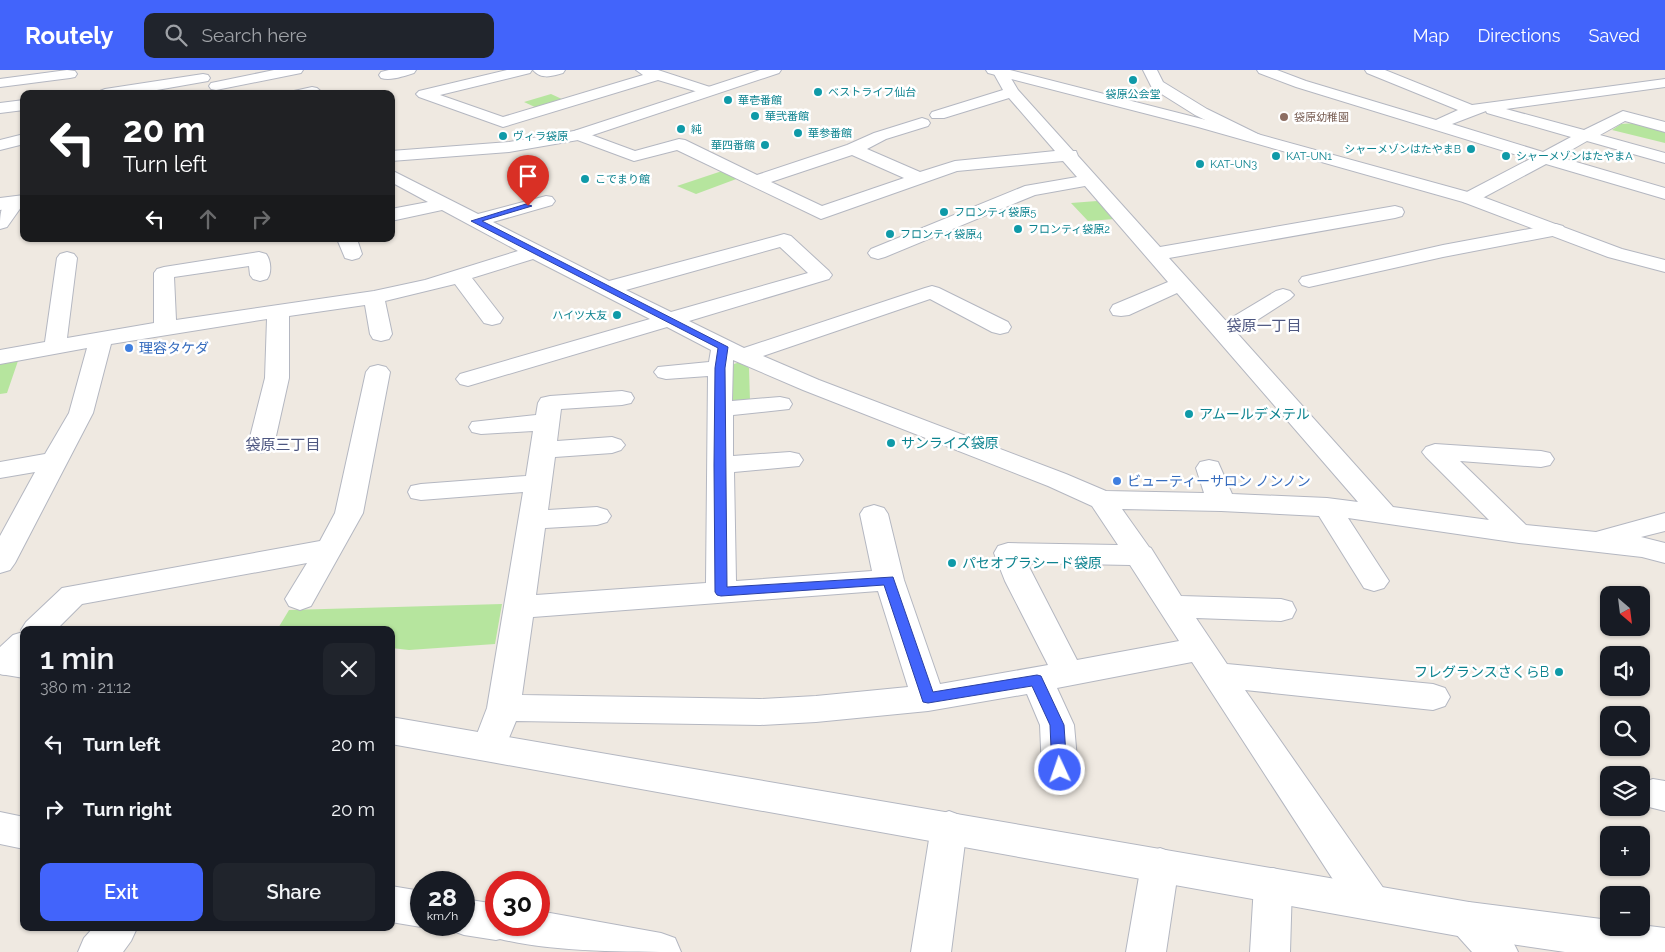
<!DOCTYPE html>
<html lang="en">
<head>
<meta charset="utf-8">
<style>
  :root { --surface:#171b24; --page:#20242c; --text:#f1f3f6; --muted:#9ea1a6; --accent:#4264fb }
  body { margin:0; font-family:Raleway,"Noto Sans JP",sans-serif; background:var(--page); color:var(--text); height:100vh; display:flex; flex-direction:column; font-size:19px; white-space:nowrap }
  * { box-sizing:border-box; margin:0 }
  p { font-size:16px; color:var(--muted) }
  .icon { flex:none; width:28px; height:28px; fill:none; stroke:currentColor; stroke-width:2; stroke-linecap:round; stroke-linejoin:round }
  .map { position:relative; flex:1; overflow:hidden }
  .panel { position:absolute; left:20px; top:556px; width:375px; height:305px; display:flex; flex-direction:column; background:var(--surface); border-radius:10px; box-shadow:0 1px 4px #0004 }
  .panel>* { flex:none }
  .hud { position:absolute; left:20px; top:20px; width:375px; height:152px; border-radius:10px; box-shadow:0 1px 4px #0004; background:#202124; color:#fff; overflow:hidden }
  .needle { width:32px; rotate:152deg }
  .controls { position:absolute; left:1600px; top:516px; display:grid; gap:10px }
  .controls a { display:grid; place-items:center; width:50px; height:50px; border-radius:10px; background:var(--surface); box-shadow:0 1px 4px #0004; font-size:25px }
  .speed { position:absolute; left:410px; top:801px; display:flex; gap:10px; font-size:25px; font-weight:700; text-align:center }
  .speed>* { display:grid; place-content:center; width:65px; height:65px; border-radius:50%; background:var(--surface); box-shadow:0 1px 4px #0004; line-height:1 }
  .speed small { font-size:12px; font-weight:400 }
  .speed .limit { border:8px solid #d22; background:#fff; color:#111 }
  .pin { position:absolute; display:grid; place-items:center; width:42px; height:42px; color:#fff; margin:-51px -21px; border-radius:50% 50% 50% 0; rotate:-45deg; box-shadow:0 0 5px #0007 }
  .pin .icon { rotate:45deg }
  .me { position:absolute; width:55px; margin:-28px; rotate:357deg; stroke-linejoin:round; filter:drop-shadow(0 0 4px #0008) }
  .turn { display:flex; align-items:center; gap:18px; height:105px; padding:0 20px; font-size:22px }
  .turn .icon { width:65px; height:65px; stroke-width:2.5 }
  .turn b { display:block; font-size:35px; line-height:42px }
  .lanes { display:flex; align-items:center; height:48px; padding:0 20px; background:#0003; justify-content:center; gap:25px; direction:ltr }
  .lanes .off { opacity:.35 }
  .round { display:grid; place-items:center; flex:none; width:52px; height:52px; border-radius:10px; background:var(--page) }
  .head { display:flex; align-items:center; justify-content:space-between; height:85px; padding:0 20px }
  h1 { font-size:30px; font-weight:600; line-height:38px }
  .primary-button { display:flex; gap:10px; margin-top:auto; padding:10px 20px }
  .primary-button a { flex:1; height:58px; border-radius:10px; background:var(--accent); color:#fff; font-size:20px; font-weight:600; line-height:58px; text-align:center }
  .primary-button a+a { background:var(--page); color:var(--text) }
  ul { padding:0; list-style:none }
  li { display:flex; align-items:center; gap:15px; height:65px; padding:0 20px }
  li div { flex:1 }
  li b { display:block; font-size:19px }
  li em { font-style:normal }
  header { display:flex; align-items:center; gap:30px; box-sizing:border-box; height:70px; padding:0 25px; background:var(--accent); color:#fff }
  header strong { font-size:24px }
  nav { display:flex; gap:28px; margin-inline-start:auto; font-size:18px }
  .search { width:350px; height:45px; background:var(--page); display:flex; align-items:center; gap:12px; box-sizing:border-box; padding:0 18px; border-radius:10px; color:var(--muted); font-size:19px }
  .map>svg:first-child { display:block }
</style>
</head>
<body>
<header>
<strong>Routely</strong>
<div class="search"><svg class="icon" aria-label="search" viewBox="0 0 24 24"><circle cx="10" cy="10" r="6"/><path d="M15 15l6 6"/></svg>Search here</div>
<nav><a>Map</a><a>Directions</a><a>Saved</a></nav>
</header>
<div class="map">
<svg width="1665" height="882" viewBox="0 0 1665 882">
  <rect width="100%" height="100%" fill="#efe9e1"/>
  <path fill="#b6e59e" d="M551,24L564,30L537,38L524,32Z
    M1635,53L1665,61V73L1612,60L1621,54Z
    M725,100L739,108L696,124L677,116Z
    M1097,131L1115,149L1088,151L1071,133Z
    M19,288L7,323L0,324V291Z
    M740,292L749,298L750,331L733,333L731,295Z
    M502,534L495,574L409,580L391,578V560H277L289,540Z"/>
  <g fill="none" stroke-linecap="round" stroke-linejoin="round">
    <g stroke="#b4b7c1" stroke-width="2">
      <path id="street" d="M67,0L75,1L77,4L75,7L70,8L0,17V9Z
        M274,0H303L301,3L216,20L211,19L209,16L211,13L216,12Z
        M389,0H416L414,3C404,6 391,11 381,8L379,5L381,2Z
        M507,0H532L530,3L440,25L503,47L643,5L636,0H658L713,18L715,21L713,24L708,25L658,10L503,57L419,27L416,24L419,21Z
        M533,0H565L563,3C552,6 542,10 533,0Z
        M994,0H1006L1018,20L1073,81H1076L1078,86L1160,177L1395,136L1402,138L1404,142L1402,146L1395,148L1169,188L1226,251L1276,221L1283,219L1290,221L1294,225L1290,229L1237,263L1393,437L1489,450L1426,387L1422,382L1426,377L1435,374L1541,381L1550,383L1554,389L1550,395L1541,397L1460,391L1526,455L1596,462L1665,443V461L1641,467L1665,473V493L1642,487L1519,473L1348,448L1389,511L1384,518L1374,521L1364,518L1319,446L1221,441L1122,439L1149,477L1151,478L1181,526L1281,529L1292,532L1296,540L1292,548L1281,551L1196,548L1227,594L1433,614L1445,618L1450,627L1445,636L1433,640L1245,620L1384,819L1390,832L1384,845L1370,850L1356,845L1192,592L1057,618L1074,655L1078,700L1072,710L1060,714L1048,710L1042,700L1040,655L1027,624L928,641L816,652L760,655L516,651L501,687L489,691L477,687L472,677L487,638L523,422L421,430L411,428L408,422L411,416L421,414L526,406L533,361L481,364L472,362L469,357L472,352L536,345L538,333L541,328L550,326L622,321L631,323L634,328L631,333L622,335L561,339L557,371L612,367L621,370L625,375L621,380L612,383L555,387L548,440L597,437L607,440L611,446L607,452L597,455L545,458L536,525L706,513L708,306L666,309L658,307L654,302L658,297L709,292L711,280L667,257L468,316L460,314L456,309L460,304L650,249L533,189L472,208L503,248L500,253L492,255L484,253L455,214L385,231L392,264L389,269L381,271L373,269L370,264L365,235L289,246V308L274,375L270,380L261,383L252,380L248,375L265,308L267,249L111,274L93,343L15,493L10,500L0,503V466L35,402L0,408V392L45,384L69,343L87,278L0,294V280L45,272L57,188L60,184L67,182L74,184L77,188L67,268L154,253V203L157,199L164,197L259,182L266,184C271,190 272,203 267,209L260,211L253,209L250,205L249,196L174,207L176,250L374,221L425,210L518,181L442,140L391,151V139L428,132L391,112V100L478,144L546,126L552,127L555,131L552,135L493,152L609,211L777,166L784,164L791,166L829,201L832,205L829,209L689,251L744,278L925,218L932,216L939,218L1008,252L1011,257L1008,262L1000,264L992,262L930,229L763,286L819,310L1066,404L1106,421L1204,423L1196,398L1200,392L1209,390L1218,392L1232,424L1327,428L1358,432L1177,223L1129,245L1121,246L1113,245L1110,240L1113,235L1168,212L1085,116L1035,125L885,187L878,189L871,187L868,183L871,179L1025,116L1077,107L1063,91L957,101L821,149L677,80L634,91L572,68L570,65L572,62L578,60L635,81L679,69L685,70L757,105L847,75L874,63L922,48L928,50L930,53L928,56L886,69L867,79L920,102L955,91L1055,81L1009,28L944,48H932L930,45L932,42L1003,20L993,2ZM852,85L904,108L822,136L771,112ZM780,177L808,203L671,242L626,220ZM733,290L803,320L1048,416L1092,436L1118,475L1008,473L998,476L994,483L1005,511L1048,595L940,614L904,510L888,444L884,438L874,435L864,438L860,444L872,501L736,511L734,402L799,396L803,390L799,384L790,382L733,386V345L789,339L792,334L789,329L780,327L732,331ZM1027,493L1130,495L1179,571L1077,590ZM878,521L908,617L816,626L760,629L522,625L533,547Z
        M1143,0H1157L1163,12L1207,39L1260,65L1262,68L1260,71H1248L1195,45L1152,18Z
        M1257,0H1277L1306,11L1436,50L1458,40L1367,3L1365,0H1385L1472,35L1665,9V17L1506,39L1584,60L1623,41L1665,52V62L1625,51L1600,65L1665,83V93L1587,71L1559,87L1665,118V129L1546,94L1475,132L1469,133L1463,132L1460,128L1463,124L1530,89L1296,17L1259,3ZM1486,41L1487,43L1571,67L1543,82L1452,54Z
        M203,4L208,5L210,8L208,11L134,24H98L100,21L105,19Z
        M312,17L317,18L324,24H292L294,21Z
        M24,30V40L0,43V33Z
        M24,64V74L0,80V70Z
        M15,127L21,128L24,133L7,157L0,159C0,145 0,130 15,127Z
        M1556,154L1563,156L1566,160L1563,164L1443,187L1309,217L1302,215L1299,211L1302,207L1443,175Z
        M337,169H357L362,184L359,188L352,190L345,188Z
        M378,295L386,297L390,302L363,443L311,536L300,540L289,536L285,529L307,493L82,534L56,560H24V593C17,599 10,607 0,604V577L13,565L23,562L21,560L26,552L62,518L320,471L335,443L366,302L370,297Z
        M1653,709L1665,711V741L1641,735V713Z
        M949,741L962,746L967,757L951,882H911L931,757L936,746Z
        M0,742L24,747V779L0,774Z
        M1160,778L1173,783L1179,795L1166,882H1126L1141,795L1147,783Z
        M1273,798L1287,803L1292,815L1290,882H1250L1254,815L1259,803Z
        M391,816L421,821V855H427L421,857L391,852Z
        M464,829L496,834V855H539V841L661,863L675,868L681,882C625,882 553,882 500,869L496,870L464,865L450,860L448,855H464Z
        M1469,832C1491,840 1509,861 1518,882H1472L1455,863L1449,850L1455,837Z
        M93,858H137L131,871L123,882H78L84,868Z"/>
    </g>
    <g stroke="#b4b7c1" stroke-width="2">
      <path id="secondary" d="M760,0H781L779,3L578,70L509,82L391,91V81L509,72L574,61Z
        M986,0H1010L1210,51L1475,124L1622,179L1665,190V202L1608,187L1463,132L1198,57L988,3Z
        M24,125V136L0,140V128Z
        M0,580L24,584V608L0,604Z
        M391,647L1469,832L1609,850V858H1641V855L1665,858V882H1565L1469,868L391,674Z"/>
    </g>
    <use href="#street" fill="#fff" fill-rule="evenodd"/>
    <use href="#secondary" fill="#fff" fill-rule="evenodd"/>
  </g>
  <path fill="#4264fb" stroke="#2b41a3" d="M526,134L532,136L482,151L728,277L725,298L727,517L893,507L933,622L1037,605L1041,606L1064,655L1067,700L1065,704L1060,705L1054,704L1052,700L1050,655L1032,616L928,633L923,632L884,515L721,526L717,525L715,522L714,395L715,298L718,278L471,151Z"/>
  <g fill="#0f9aa8" stroke="#fff" stroke-width="2">
    <circle cx="1133" cy="10" r="5"/>
    <circle cx="818" cy="22" r="5"/>
    <circle cx="728" cy="30" r="5"/>
    <circle cx="755" cy="46" r="5"/>
    <circle cx="681" cy="59" r="5"/>
    <circle cx="798" cy="63" r="5"/>
    <circle cx="503" cy="66" r="5"/>
    <circle cx="765" cy="75" r="5"/>
    <circle cx="1471" cy="79" r="5"/>
    <circle cx="1276" cy="86" r="5"/>
    <circle cx="1506" cy="86" r="5"/>
    <circle cx="1200" cy="94" r="5"/>
    <circle cx="585" cy="109" r="5"/>
    <circle cx="944" cy="142" r="5"/>
    <circle cx="1018" cy="159" r="5"/>
    <circle cx="890" cy="164" r="5"/>
    <circle cx="617" cy="245" r="5"/>
    <circle cx="1189" cy="344" r="5"/>
    <circle cx="891" cy="373" r="5"/>
    <circle cx="952" cy="493" r="5"/>
    <circle cx="1559" cy="602" r="5"/>
  </g>
  <circle fill="#8d6e63" stroke="#fff" stroke-width="2" cx="1284" cy="47" r="5"/>
  <g fill="#3f7fe0" stroke="#fff" stroke-width="2">
    <circle cx="129" cy="278" r="5"/>
    <circle cx="1117" cy="411" r="5"/>
  </g>
  <g text-anchor="middle" stroke-width="5" stroke-linejoin="round" paint-order="stroke">
    <g font-size="11" fill="#0d838f" stroke="#fff" text-anchor="start">
      <text x="828" y="26">ベストライフ仙台</text>
      <text x="1133" y="28" text-anchor="middle">袋原公会堂</text>
      <text x="738" y="34">華壱番館</text>
      <text x="765" y="50">華弐番館</text>
      <text x="691" y="63">純</text>
      <text x="808" y="67">華参番館</text>
      <text x="513" y="70">ヴィラ袋原</text>
      <text x="755" y="79" text-anchor="end">華四番館</text>
      <text x="1461" y="83" text-anchor="end">シャーメゾンはたやまB</text>
      <text x="1286" y="90">KAT-UN1</text>
      <text x="1516" y="90">シャーメゾンはたやまA</text>
      <text x="1210" y="98">KAT-UN3</text>
      <text x="595" y="113">こでまり館</text>
      <text x="954" y="146">フロンティ袋原5</text>
      <text x="1028" y="163">フロンティ袋原2</text>
      <text x="900" y="168">フロンティ袋原4</text>
      <text x="607" y="249" text-anchor="end">ハイツ大友</text>
    </g>
    <g font-size="11" fill="#785e54" stroke="#fff" text-anchor="start">
      <text x="1294" y="51">袋原幼稚園</text>
    </g>
    <g font-size="14" fill="#366cbe" stroke="#fff" text-anchor="start">
      <text x="139" y="283">理容タケダ</text>
      <text x="1127" y="416">ビューティーサロン ノンノン</text>
    </g>
    <g font-size="14" fill="#0d838f" stroke="#fff" text-anchor="start">
      <text x="1199" y="349">アムールデメテル</text>
      <text x="901" y="378">サンライズ袋原</text>
      <text x="962" y="498">パセオプラシード袋原</text>
      <text x="1549" y="607" text-anchor="end">フレグランスさくらB</text>
    </g>
    <g font-size="15" fill="#4d5680" stroke="#fff">
      <text x="1264" y="261">袋原一丁目</text>
      <text x="283" y="380">袋原三丁目</text>
    </g>
  </g>
</svg>
<div class="controls">
<a><svg class="needle" viewBox="-14 -14 28 28"><path d="M0-13l5 13h-10z" fill="#e53935"/><path d="M0 13l5-13h-10z" fill="#9ea1a6"/></svg></a>
<a><svg class="icon" aria-label="sound" viewBox="0 0 24 24"><path d="M4 9h4l5-4v14l-5-4H4zM17 9q2 3 0 6"/></svg></a>
<a><svg class="icon" aria-label="search" viewBox="0 0 24 24"><circle cx="10" cy="10" r="6"/><path d="M15 15l6 6"/></svg></a>
<a><svg class="icon" aria-label="layers" viewBox="0 0 24 24"><path d="M12 4l9 5-9 5-9-5zM3 14l9 5 9-5"/></svg></a>
<a>+</a>
<a>−</a>
</div>
<div class="speed"><div>28<small>km/h</small></div><div class="limit">30</div></div>
<div class="pin" style="left:528px;top:136px;background:#d93025"><svg class="icon" aria-label="arrive" viewBox="0 0 24 24"><path d="M6 21V4h12l-3 4 3 4H6"/></svg></div>
<svg class="me" style="left:1060px;top:700px" viewBox="-20 -20 40 40"><circle r="17" fill="#4264fb" stroke="#fff" stroke-width="3"/><path d="M0-11L8 9 0 5-8 9z" fill="#fff"/></svg>
<div class="hud">
<div class="turn"><svg class="icon" aria-label="left" viewBox="0 0 24 24"><path d="M17 20v-9H6M10 6l-5 5 5 5"/></svg><div><b>20 m</b>Turn left</div></div>
<div class="lanes"><svg class="icon" aria-label="left" viewBox="0 0 24 24"><path d="M17 20v-9H6M10 6l-5 5 5 5"/></svg><svg class="icon off" aria-label="ahead" viewBox="0 0 24 24"><path d="M12 20V5M6 11l6-6 6 6"/></svg><svg class="icon off" aria-label="right" viewBox="0 0 24 24"><path d="M7 20v-9h11M14 6l5 5-5 5"/></svg></div>
</div>
<section class="panel">
<div class="head"><div><h1>1 min</h1><p>380 m · 21:12</p></div><a class="round"><svg class="icon" aria-label="close" viewBox="0 0 24 24"><path d="M6 6l12 12M18 6L6 18"/></svg></a></div>
<ul>
<li><svg class="icon" aria-label="left" viewBox="0 0 24 24"><path d="M17 20v-9H6M10 6l-5 5 5 5"/></svg><div><b>Turn left</b></div><em>20 m</em></li>
<li><svg class="icon" aria-label="right" viewBox="0 0 24 24"><path d="M7 20v-9h11M14 6l5 5-5 5"/></svg><div><b>Turn right</b></div><em>20 m</em></li>
</ul>
<div class="primary-button"><a>Exit</a><a>Share</a></div>
</section>
</div>
</body>
</html>
